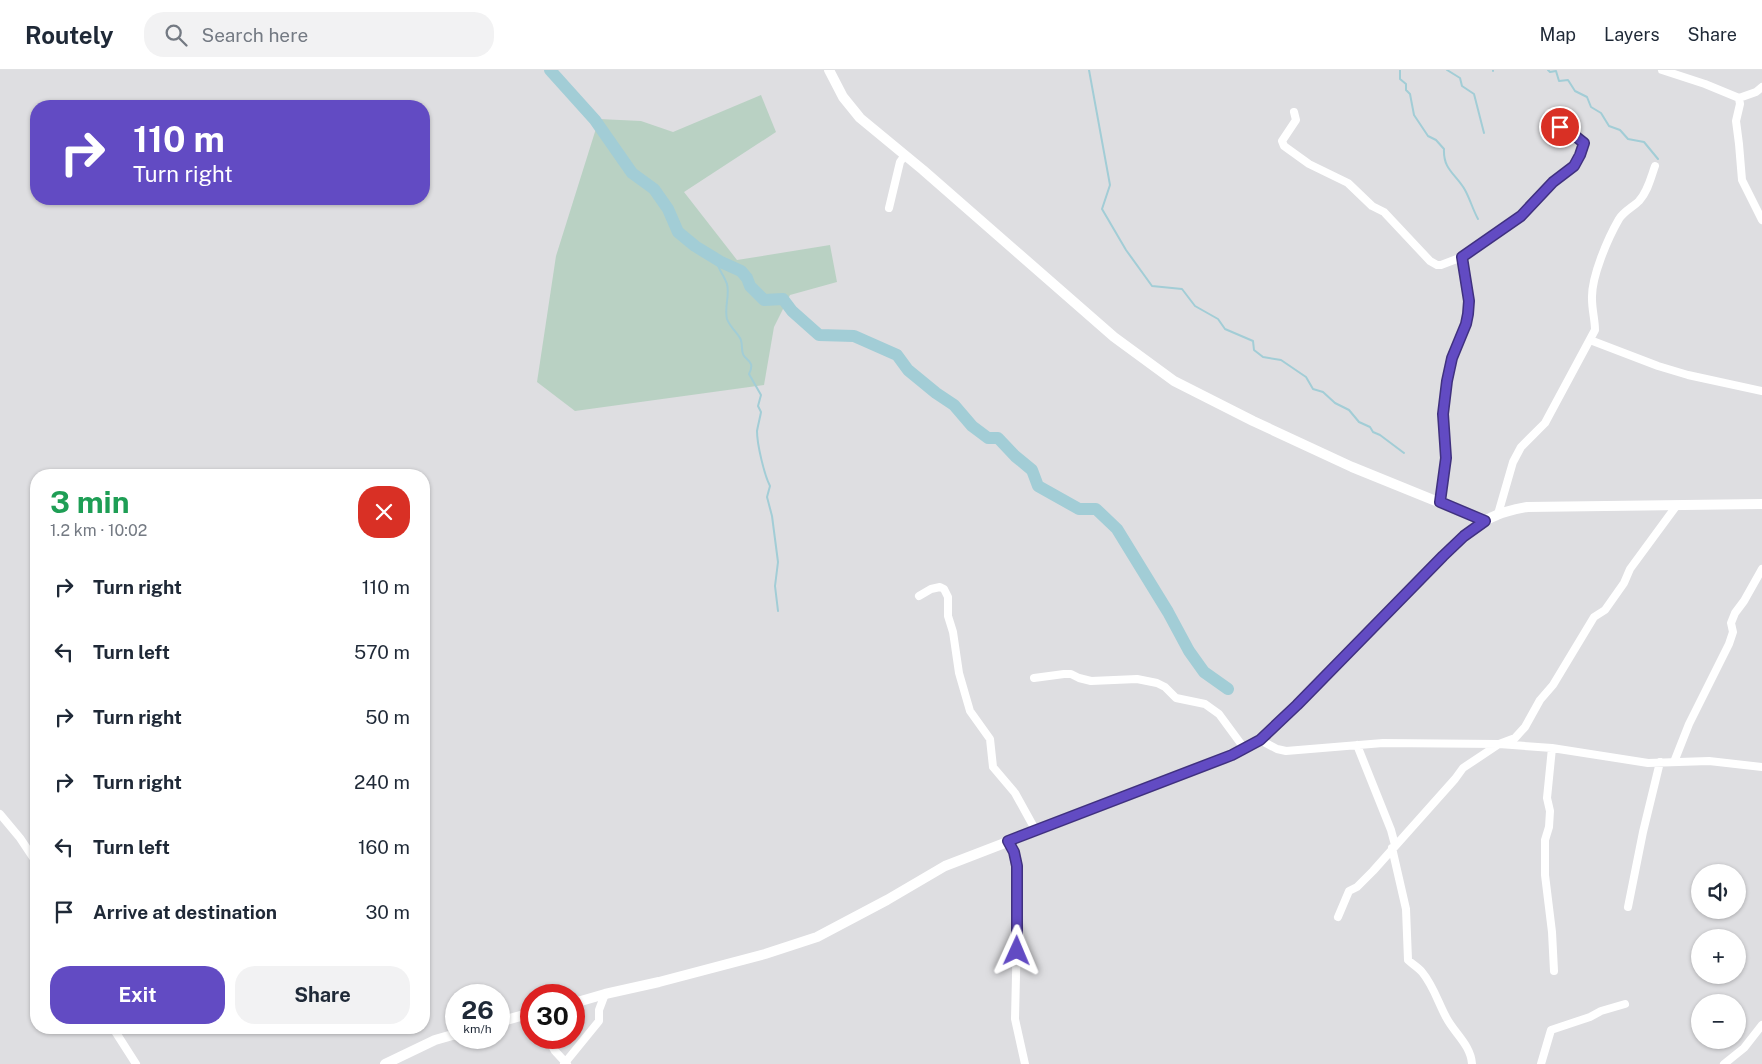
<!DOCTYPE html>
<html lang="en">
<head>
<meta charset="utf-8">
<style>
  :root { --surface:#fff; --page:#f2f2f3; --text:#1f2937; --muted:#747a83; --line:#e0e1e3; --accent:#624bc3 }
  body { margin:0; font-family:"Public Sans",sans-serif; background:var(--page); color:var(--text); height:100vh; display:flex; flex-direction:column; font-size:19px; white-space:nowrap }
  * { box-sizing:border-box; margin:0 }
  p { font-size:16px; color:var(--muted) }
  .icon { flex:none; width:28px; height:28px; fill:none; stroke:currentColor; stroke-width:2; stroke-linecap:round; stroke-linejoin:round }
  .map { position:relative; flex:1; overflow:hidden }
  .sheet { position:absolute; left:30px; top:399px; width:400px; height:565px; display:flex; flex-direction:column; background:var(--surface); border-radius:20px; box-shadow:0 1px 4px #0004 }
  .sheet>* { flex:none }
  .banner { position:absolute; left:30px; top:30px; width:400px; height:105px; border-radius:20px; box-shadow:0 1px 4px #0004; background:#624bc3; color:#fff; overflow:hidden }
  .controls { position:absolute; left:1691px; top:794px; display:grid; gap:10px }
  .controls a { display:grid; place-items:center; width:55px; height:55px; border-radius:50%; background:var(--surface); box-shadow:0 1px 4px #0004; font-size:25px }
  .speed { position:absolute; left:445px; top:914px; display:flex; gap:10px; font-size:25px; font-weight:700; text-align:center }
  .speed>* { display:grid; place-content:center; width:65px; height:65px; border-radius:50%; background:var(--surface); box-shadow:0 1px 4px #0004; line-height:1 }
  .speed small { font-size:12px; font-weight:400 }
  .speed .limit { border:8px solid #d22; background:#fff; color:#111 }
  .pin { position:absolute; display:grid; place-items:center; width:42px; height:42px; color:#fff; margin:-21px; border:2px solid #fff; border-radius:50%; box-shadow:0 1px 5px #0007 }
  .me { position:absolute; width:55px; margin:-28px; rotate:1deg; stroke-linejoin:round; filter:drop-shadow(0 0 4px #0008) }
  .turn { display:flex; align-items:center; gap:18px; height:105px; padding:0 20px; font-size:22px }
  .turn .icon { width:65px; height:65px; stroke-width:2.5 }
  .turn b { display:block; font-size:35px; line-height:42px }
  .round { display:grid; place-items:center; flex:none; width:52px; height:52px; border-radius:20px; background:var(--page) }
  .summary { display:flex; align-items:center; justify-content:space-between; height:85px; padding:0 20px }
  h1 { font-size:30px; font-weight:700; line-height:38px; color:#1e9e55 }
  .button { display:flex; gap:10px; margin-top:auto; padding:10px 20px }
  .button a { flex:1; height:58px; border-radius:20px; background:var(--accent); color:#fff; font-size:20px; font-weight:700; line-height:58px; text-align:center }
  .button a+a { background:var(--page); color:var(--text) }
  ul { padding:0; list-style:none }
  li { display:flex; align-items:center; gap:15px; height:65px; padding:0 20px }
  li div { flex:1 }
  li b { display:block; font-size:19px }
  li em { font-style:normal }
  header { display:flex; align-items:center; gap:30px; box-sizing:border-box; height:70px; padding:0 25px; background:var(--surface); border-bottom:1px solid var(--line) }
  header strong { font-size:24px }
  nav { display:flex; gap:28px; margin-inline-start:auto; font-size:18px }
  .search { width:350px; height:45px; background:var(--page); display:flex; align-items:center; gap:12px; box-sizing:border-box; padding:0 18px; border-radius:20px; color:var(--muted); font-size:19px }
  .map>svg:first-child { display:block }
</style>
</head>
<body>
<header>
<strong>Routely</strong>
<div class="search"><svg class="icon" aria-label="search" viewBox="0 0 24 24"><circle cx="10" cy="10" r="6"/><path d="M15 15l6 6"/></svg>Search here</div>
<nav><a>Map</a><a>Layers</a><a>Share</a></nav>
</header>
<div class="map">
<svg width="1762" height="994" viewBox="0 0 1762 994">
  <rect width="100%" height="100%" fill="#dedee1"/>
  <path fill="#b9d1c3" d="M761,25L776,62L684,122L737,190L830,175L837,212L790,225L774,257L764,315L575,341L537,312L556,186L599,49L641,51L673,62Z"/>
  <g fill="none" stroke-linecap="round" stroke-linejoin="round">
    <path stroke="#a2cdd6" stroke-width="2" d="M1089,0L1110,115L1102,139L1126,180L1152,216L1182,219L1195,236L1218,249L1225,259L1253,271L1254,280L1263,287L1281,290L1306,307L1313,319L1323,322L1335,333L1349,340L1359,352L1370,357L1373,362L1380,365L1404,383
      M1400,0V9L1406,14V20L1410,24L1414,45L1428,66L1436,70L1444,79C1443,100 1456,104 1465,120C1470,129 1473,140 1478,149
      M1447,0L1460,8L1462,16L1474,24L1484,63
      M1493,0V1
      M1548,0L1550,2L1556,1L1559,11L1568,10L1575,21L1587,27L1591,37L1601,43L1609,56L1620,60L1628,69L1644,72L1658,89
      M716,189C717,198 724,205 727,214C730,225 724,238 727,249C730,257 736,261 740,268C743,273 741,279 743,284C745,291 756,290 749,304L761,325L758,336L761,342C760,348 758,355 757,361C757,374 764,404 770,416L767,427L772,446L778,492L775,516L778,541"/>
    <path stroke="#a2cdd6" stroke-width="12" d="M550,0L595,50L632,103L654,119L668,139L678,162L695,176L721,192L741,201L747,208L750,216L764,230L783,229L792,241L819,265L854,266L897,285L908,300L936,323L954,335L972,356L988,368H998L1015,386L1032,400L1038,416L1079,439H1096L1117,459L1168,542L1189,581L1204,602L1228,619"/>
    <path stroke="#fff" stroke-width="8" d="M1662,0L1705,14L1739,28L1740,34L1736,51L1739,74L1742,110L1762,150
      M1739,28L1756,22L1762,17
      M1294,42L1296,50L1282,71L1284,76L1309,94L1348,113L1372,136L1384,142L1430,191L1437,195H1441L1462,187L1521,146L1553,112L1574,96L1584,76V73L1554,52L1549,43
      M889,138L900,92L905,85
      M1590,270L1658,296L1688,305L1762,321
      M1440,432L1446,388L1443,343L1447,311L1452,288L1466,254L1468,244L1469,231L1462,187
      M1498,444L1513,392L1521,377L1545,353L1595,260C1595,250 1592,240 1592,229C1591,207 1608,168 1619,149C1624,141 1633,137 1639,131C1648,121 1651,107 1655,96
      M919,526L931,519L940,517L944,519L948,527V546L953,562L959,603L970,641L990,669L993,697L1015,723L1036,761
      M1034,608L1064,604H1071L1079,608L1091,611L1137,609L1157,613L1165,617L1176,628L1205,634L1219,644L1244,678
      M1260,670L1277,679L1286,681L1383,673L1499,674L1552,678L1648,693L1709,691L1762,697
      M1357,675L1391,760L1395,775
      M1552,678L1547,728L1550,741L1549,757L1545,770V805L1552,862L1554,901
      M1674,692L1689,654L1729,574L1733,562L1731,553L1735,543L1744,531L1762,499
      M0,744L20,768L36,792
      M1008,771L1014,782L1017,796V862L1015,949L1025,994
      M1392,778L1406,839L1408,890C1412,894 1418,897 1422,902C1433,915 1438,932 1446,947C1454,963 1471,975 1472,994
      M1628,837L1643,762L1660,692
      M1338,847L1349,821L1357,817L1373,801L1455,709L1463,698L1499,674L1515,668L1525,657L1540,630L1553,615L1594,547L1605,540L1624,513L1630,499L1677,435
      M113,958L136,994
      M548,968L555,981L567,994
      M564,994L599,951V940L605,924
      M1541,994L1551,960L1590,947L1601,941L1625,934
      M1724,994L1744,978L1762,955"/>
    <path stroke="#fff" stroke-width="10" d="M829,0L843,27L860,48L923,100L1114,267L1174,311L1253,351L1352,397L1485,451
      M574,933L605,924L659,912L765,884L817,867L887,830L945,796L1232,685L1260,670L1297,635L1443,486C1459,471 1476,453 1497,445C1506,441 1517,439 1527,437L1762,434
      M499,952L531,943
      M385,994L435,970L456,964"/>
  </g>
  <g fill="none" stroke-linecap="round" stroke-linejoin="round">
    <g stroke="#40317f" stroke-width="12">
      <path id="route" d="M1017,881V796L1014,782L1008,771L1232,685L1260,670L1297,635L1443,486L1464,466L1485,451L1440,432L1446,388L1443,344L1447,311L1452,288L1466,254L1468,244L1469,231L1462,187L1521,146L1553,112L1574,96L1580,85L1584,73L1570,62L1560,57"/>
    </g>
    <use href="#route" stroke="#624bc3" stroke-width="9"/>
  </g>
</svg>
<div class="controls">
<a><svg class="icon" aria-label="sound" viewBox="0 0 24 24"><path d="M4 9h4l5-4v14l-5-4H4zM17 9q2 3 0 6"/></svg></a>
<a>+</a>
<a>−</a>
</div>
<div class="speed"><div>26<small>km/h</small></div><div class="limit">30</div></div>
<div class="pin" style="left:1560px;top:57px;background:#d93025"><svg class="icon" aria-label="arrive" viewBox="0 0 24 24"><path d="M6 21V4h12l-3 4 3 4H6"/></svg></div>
<svg class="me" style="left:1017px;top:881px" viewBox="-20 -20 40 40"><path d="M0-17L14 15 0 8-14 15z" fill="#624bc3" stroke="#fff" stroke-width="4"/></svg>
<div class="banner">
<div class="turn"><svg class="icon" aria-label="right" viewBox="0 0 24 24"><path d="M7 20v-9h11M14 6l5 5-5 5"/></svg><div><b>110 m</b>Turn right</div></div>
</div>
<section class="sheet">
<div class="summary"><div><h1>3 min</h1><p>1.2 km · 10:02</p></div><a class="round" style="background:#d93025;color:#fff"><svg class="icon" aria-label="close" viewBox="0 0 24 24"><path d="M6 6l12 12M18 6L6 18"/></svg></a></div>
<ul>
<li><svg class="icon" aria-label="right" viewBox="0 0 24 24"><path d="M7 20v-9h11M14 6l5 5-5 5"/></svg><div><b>Turn right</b></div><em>110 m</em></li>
<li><svg class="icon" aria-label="left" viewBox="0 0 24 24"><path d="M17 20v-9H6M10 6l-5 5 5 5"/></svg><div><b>Turn left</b></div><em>570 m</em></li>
<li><svg class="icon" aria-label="right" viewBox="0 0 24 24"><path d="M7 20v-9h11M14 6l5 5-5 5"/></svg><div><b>Turn right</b></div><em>50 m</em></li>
<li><svg class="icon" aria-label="right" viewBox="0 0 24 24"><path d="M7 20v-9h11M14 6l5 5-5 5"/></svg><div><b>Turn right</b></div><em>240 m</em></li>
<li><svg class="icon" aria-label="left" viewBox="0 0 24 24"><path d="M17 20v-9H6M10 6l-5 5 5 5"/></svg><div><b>Turn left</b></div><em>160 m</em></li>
<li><svg class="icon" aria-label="arrive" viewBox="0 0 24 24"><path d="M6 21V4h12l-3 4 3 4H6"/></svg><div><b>Arrive at destination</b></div><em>30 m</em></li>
</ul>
<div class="button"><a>Exit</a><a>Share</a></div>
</section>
</div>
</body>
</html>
